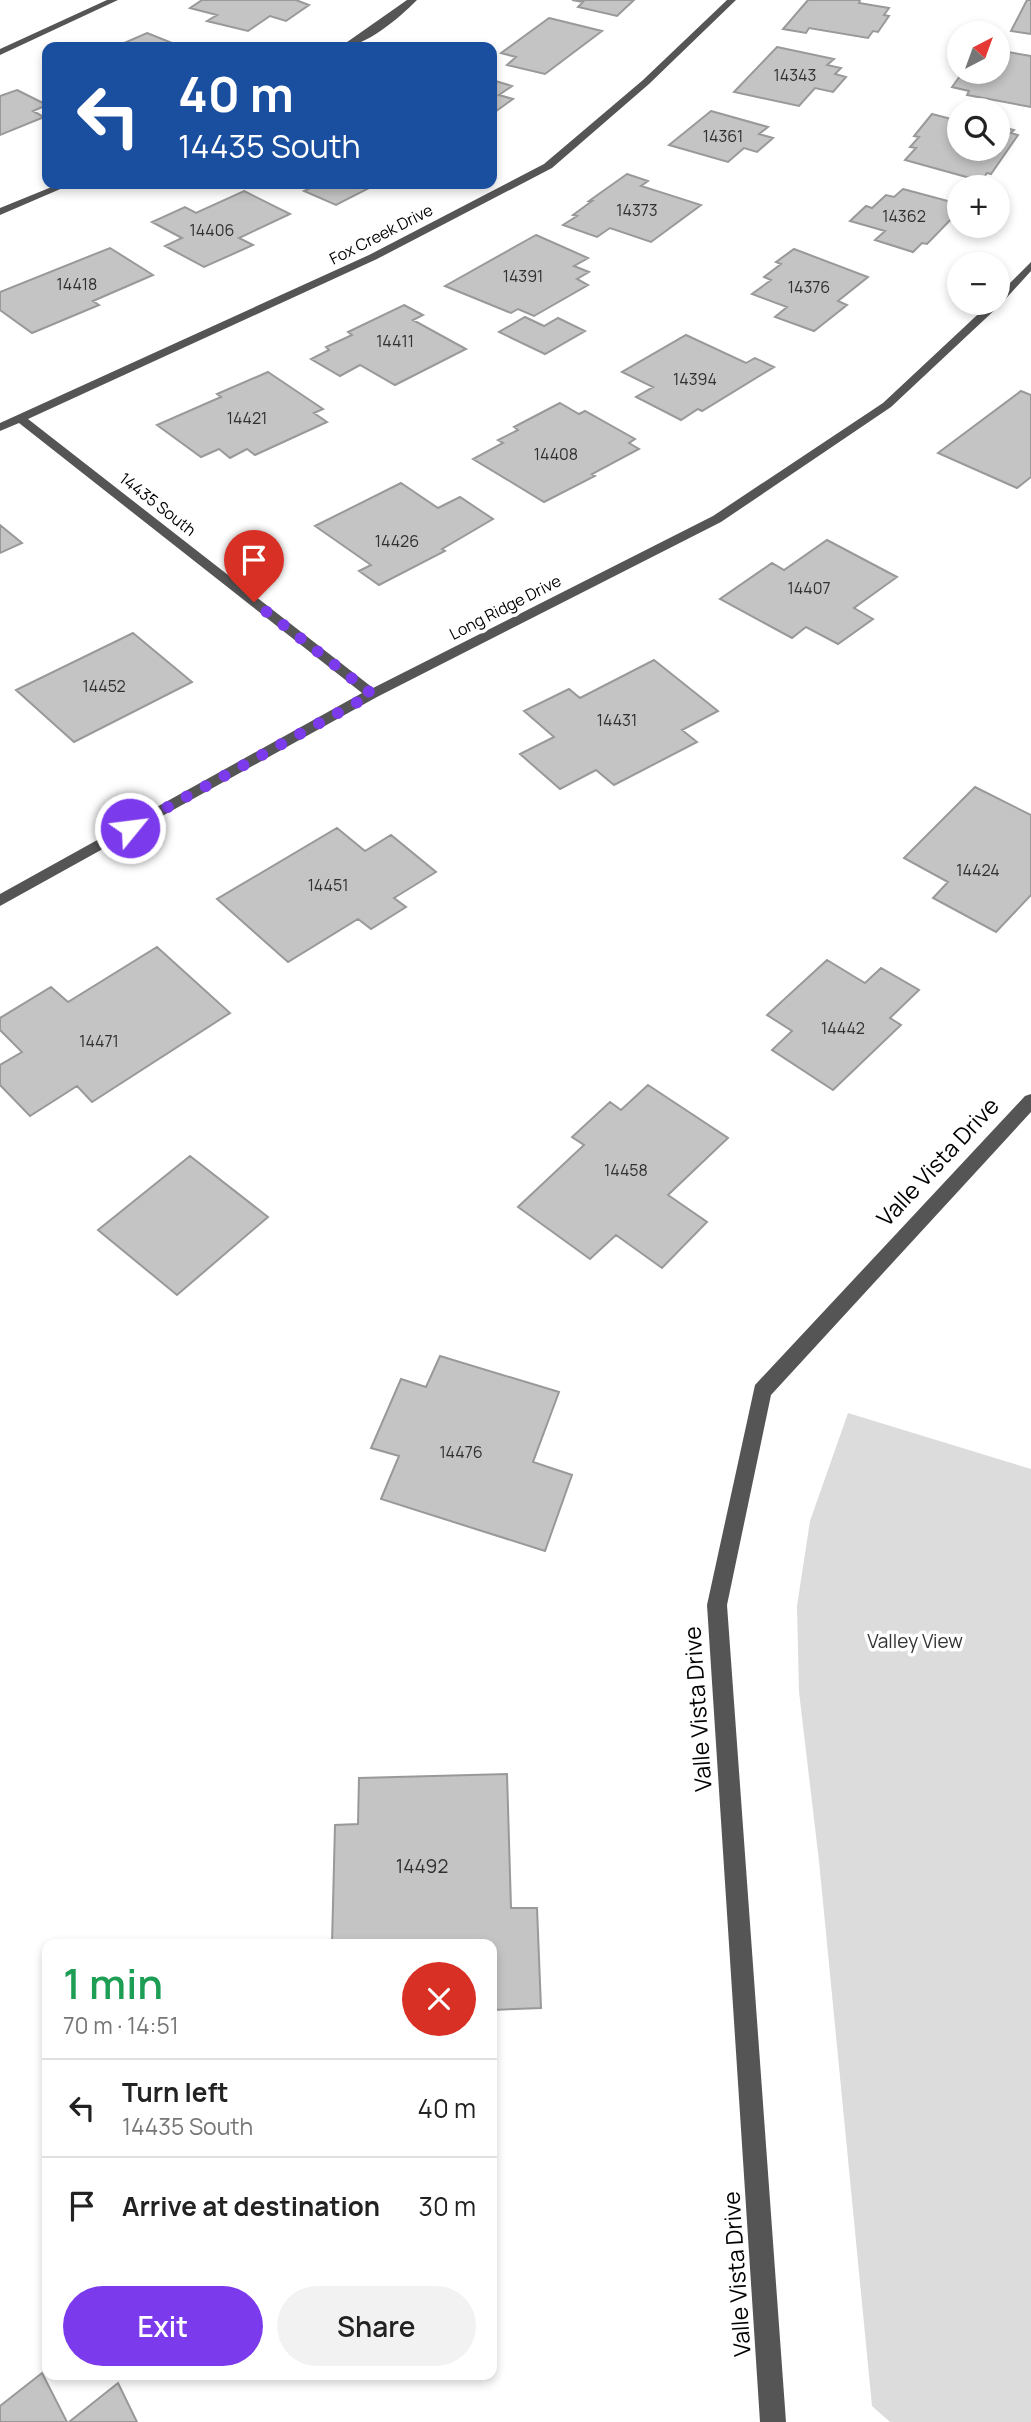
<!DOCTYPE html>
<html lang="en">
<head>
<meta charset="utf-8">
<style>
  :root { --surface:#fff; --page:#f2f2f2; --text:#222; --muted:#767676; --line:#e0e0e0; --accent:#7c3aed }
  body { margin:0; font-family:Manrope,sans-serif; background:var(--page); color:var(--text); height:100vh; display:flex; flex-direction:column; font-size:26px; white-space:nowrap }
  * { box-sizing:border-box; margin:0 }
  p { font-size:23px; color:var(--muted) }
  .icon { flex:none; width:38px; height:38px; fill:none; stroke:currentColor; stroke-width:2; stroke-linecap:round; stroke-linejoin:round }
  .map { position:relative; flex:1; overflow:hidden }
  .sheet { position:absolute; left:42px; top:1939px; width:455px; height:441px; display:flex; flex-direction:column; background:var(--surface); border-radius:14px; box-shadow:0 4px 10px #0003 }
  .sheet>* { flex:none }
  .top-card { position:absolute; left:42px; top:42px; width:455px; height:147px; border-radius:14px; box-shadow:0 4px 10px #0003; background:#1a4fa0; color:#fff; overflow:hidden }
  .needle { width:46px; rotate:41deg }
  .buttons { position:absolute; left:947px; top:21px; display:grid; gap:14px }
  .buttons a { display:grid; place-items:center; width:63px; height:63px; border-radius:50%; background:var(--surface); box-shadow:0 4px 10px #0003; font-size:35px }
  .pin { position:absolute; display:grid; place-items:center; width:60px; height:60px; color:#fff; margin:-72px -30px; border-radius:50% 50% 50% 0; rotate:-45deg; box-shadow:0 0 7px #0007 }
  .pin .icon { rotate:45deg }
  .me { position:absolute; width:77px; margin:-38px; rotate:61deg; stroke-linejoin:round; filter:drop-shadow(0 0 5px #0008) }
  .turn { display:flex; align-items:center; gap:24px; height:147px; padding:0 21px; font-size:32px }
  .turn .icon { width:91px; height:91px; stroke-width:2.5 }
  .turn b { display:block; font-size:49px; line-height:60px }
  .round { display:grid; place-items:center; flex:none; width:74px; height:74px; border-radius:37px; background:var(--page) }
  .overview { display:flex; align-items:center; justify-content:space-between; height:119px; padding:0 21px }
  h1 { font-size:42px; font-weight:600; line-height:52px; color:#1e9e55 }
  .primary-button { display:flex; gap:14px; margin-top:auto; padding:14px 21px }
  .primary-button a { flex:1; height:80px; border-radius:42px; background:var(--accent); color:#fff; font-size:28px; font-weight:600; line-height:80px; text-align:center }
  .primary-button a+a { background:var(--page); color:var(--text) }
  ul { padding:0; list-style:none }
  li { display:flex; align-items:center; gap:21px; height:98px; padding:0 21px; border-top:2px solid var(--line) }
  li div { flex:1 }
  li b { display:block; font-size:26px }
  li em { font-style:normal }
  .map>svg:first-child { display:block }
</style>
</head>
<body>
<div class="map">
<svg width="1031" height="2422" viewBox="0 0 1031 2422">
  <rect width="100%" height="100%" fill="#fff"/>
  <path fill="#dcdcdc" d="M848,1413L1031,1469V2422H890L872,2406L819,1861L799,1692L797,1606L810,1521Z"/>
  <path fill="#c4c4c4" stroke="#999" stroke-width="2" d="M202,0H296L309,5L286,21L270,16L248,31L207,21L217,15L190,8Z
    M572,0H634L617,16L578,7L583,2Z
    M808,0H860L859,3L889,8L884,15L889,16L878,32L873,31L868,38L809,28L806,33L783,29Z
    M1027,0H1031V34L1011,31Z
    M549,18L602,31L545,74L507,65L516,57L501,53Z
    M147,33L182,47H115Z
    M777,47L834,59L827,65L841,68L835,74L846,77L833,92L815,88L799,106L734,92Z
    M1008,52L1031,56V107L967,95L969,91L952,87L963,72H998V57L1003,58Z
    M492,80L512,86L499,95L513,99L492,114Z
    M17,90L47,105L33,111L44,117L0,135V96Z
    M711,111L768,127L759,134L773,138L757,152L744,148L728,162L669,145Z
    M932,114L955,120L959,117V149H998V126L1014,130L1011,133L1018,135L991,174L987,173L981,181L905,160L916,148L910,147L919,137L914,136Z
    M627,174L648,181L641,186L701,205L651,242L610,228L597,237L563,225L577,216L573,215L592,201H589Z
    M319,184H372L375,185L336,205L304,191Z
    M903,189L959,204V211L927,244L922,243L913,252L875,240L885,231L850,221L866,206L872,208L886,195L894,197Z
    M244,191L290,214L239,238L253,245L204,267L165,246L182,238L152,222L185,207L196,213Z
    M536,235L588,258L574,266L589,272L577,279L588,285L534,316L518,309L511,313L445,286Z
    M110,248L153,275L93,301L99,305L32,333L0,310V292Z
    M794,249L868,277L838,301L847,305L814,331L775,317L787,307L752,294L771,280L764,277L781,264L776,262Z
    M404,305L423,315L413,320L466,349L395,385L360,365L340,376L311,359L329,350L326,347L352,335L348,332Z
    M525,317L544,326L558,318L585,331L545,354L499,332Z
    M686,335L746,363L755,358L774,367L702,411L698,409L681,420L636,397L653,387L622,372Z
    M268,372L323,409L314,413L327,422L255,455L247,449L230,458L219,449L201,457L157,425L221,397L217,394Z
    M1021,391L1031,395V477L1017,488L938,453Z
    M560,403L579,414L585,411L635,439L629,443L639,449L592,474L595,476L544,502L473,459L503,443L498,440L518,430L514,427Z
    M401,483L438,508L460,497L493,519L442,549L445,551L379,585L359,571L371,565L315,526Z
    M0,525L22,543L0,553Z
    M827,540L897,577L854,608L873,619L838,644L806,627L792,638L720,599L772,563L784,570Z
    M133,633L192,682L74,742L16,690Z
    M654,660L718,711L682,730L697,742L614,785L596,770L560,789L520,754L554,737L524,711L569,689L580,698Z
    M975,787L1031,815V895L996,932L933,898L948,882L904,858Z
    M337,828L365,851L391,835L436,872L394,898L406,907L371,929L358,919L288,962L217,899Z
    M157,947L230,1013L92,1102L77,1086L30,1116L0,1085V1065L22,1052L0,1030V1018L51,987L68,1002Z
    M827,960L865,983L881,968L919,990L890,1018L901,1025L833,1090L772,1050L792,1031L767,1015Z
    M648,1085L728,1138L668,1195L707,1222L662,1268L616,1235L590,1259L518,1207L584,1145L572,1137L610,1102L621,1110Z
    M190,1156L268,1217L177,1295L98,1230Z
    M440,1356L559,1392L533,1462L572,1475L545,1551L381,1499L399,1456L371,1448L401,1379L426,1387Z
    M507,1774L511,1908H537L541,2008L492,2010V1944H332L335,1825L358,1824L359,1778Z
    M42,2373L67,2422H0V2406Z
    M118,2383L137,2422H69Z"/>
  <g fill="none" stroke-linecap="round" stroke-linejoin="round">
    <path fill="#555" fill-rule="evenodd" d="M107,0H118L0,55V49Z
      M407,0H417C399,18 366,47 340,47Z
      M727,0H736L649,84L552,168L377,259L28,419L373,688L713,516L883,403L990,303H998V295L1031,262V271L1000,305L891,407L721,522L377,697L0,906V894L362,693L19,423L0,431V423L369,255L544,164L643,80Z
      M59,184H72L0,215V208Z
      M1031,1094V1112L771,1395L727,1605L786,2422H760L707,1605L755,1385L1025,1096Z"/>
  </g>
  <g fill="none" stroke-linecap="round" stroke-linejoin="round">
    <path stroke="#7c3aed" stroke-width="12" stroke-dasharray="0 21.6" d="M130,828L372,694L254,602"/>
  </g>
  <g text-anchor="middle" stroke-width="7" stroke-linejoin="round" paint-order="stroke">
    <g font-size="16" fill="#313131">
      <text x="795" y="81">14343</text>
      <text x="723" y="142">14361</text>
      <text x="637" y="216">14373</text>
      <text x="904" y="222">14362</text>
      <text x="212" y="236">14406</text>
      <text x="523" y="282">14391</text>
      <text x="77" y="290">14418</text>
      <text x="809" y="293">14376</text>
      <text x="395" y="347">14411</text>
      <text x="695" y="385">14394</text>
      <text x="247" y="424">14421</text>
      <text x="556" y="460">14408</text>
      <text x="397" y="547">14426</text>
      <text x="809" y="594">14407</text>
      <text x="104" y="692">14452</text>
      <text x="617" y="726">14431</text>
      <text x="978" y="876">14424</text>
      <text x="328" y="891">14451</text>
      <text x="843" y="1034">14442</text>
      <text x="99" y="1047">14471</text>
      <text x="626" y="1176">14458</text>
      <text x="461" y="1458">14476</text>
    </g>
    <g font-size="16" fill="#000" stroke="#fff">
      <text transform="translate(381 234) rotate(-27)" y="6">Fox Creek Drive</text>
      <text transform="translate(158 504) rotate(38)" y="6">14435 South</text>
      <text transform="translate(505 607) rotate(-27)" y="6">Long Ridge Drive</text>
    </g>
    <g font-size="19" fill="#333" stroke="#fff">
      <text x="915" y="1648">Valley View</text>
    </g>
    <g font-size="19" fill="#313131">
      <text x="422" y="1873">14492</text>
    </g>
    <g font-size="23" fill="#000" stroke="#fff">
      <text transform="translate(938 1162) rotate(-47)" y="8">Valle Vista Drive</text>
      <text transform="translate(698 1709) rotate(-94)" y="8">Valle Vista Drive</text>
      <text transform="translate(737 2274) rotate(-94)" y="8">Valle Vista Drive</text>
    </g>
  </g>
</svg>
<div class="buttons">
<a><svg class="needle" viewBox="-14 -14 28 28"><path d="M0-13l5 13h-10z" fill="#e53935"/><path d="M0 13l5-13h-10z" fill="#767676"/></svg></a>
<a><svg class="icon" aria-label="search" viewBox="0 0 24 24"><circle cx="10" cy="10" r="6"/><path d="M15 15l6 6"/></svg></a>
<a>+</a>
<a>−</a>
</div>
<div class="pin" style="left:254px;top:602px;background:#d93025"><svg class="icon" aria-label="arrive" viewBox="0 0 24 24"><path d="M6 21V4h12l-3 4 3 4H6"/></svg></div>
<svg class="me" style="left:130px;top:828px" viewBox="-20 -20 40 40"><circle r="17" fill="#7c3aed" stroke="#fff" stroke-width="3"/><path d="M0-11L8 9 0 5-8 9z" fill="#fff"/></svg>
<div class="top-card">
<div class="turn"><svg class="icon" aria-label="left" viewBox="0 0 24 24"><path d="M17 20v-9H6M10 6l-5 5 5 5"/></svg><div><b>40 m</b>14435 South</div></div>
</div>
<section class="sheet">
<div class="overview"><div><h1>1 min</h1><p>70 m · 14:51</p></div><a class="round" style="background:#d93025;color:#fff"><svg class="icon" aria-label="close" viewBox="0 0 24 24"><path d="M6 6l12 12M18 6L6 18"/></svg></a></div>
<ul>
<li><svg class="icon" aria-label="left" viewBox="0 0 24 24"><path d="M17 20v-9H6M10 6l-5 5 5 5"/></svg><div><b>Turn left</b><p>14435 South</p></div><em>40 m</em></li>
<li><svg class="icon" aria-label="arrive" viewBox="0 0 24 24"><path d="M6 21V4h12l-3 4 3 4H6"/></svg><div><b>Arrive at destination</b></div><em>30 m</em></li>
</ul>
<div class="primary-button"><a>Exit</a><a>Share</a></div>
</section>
</div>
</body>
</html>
